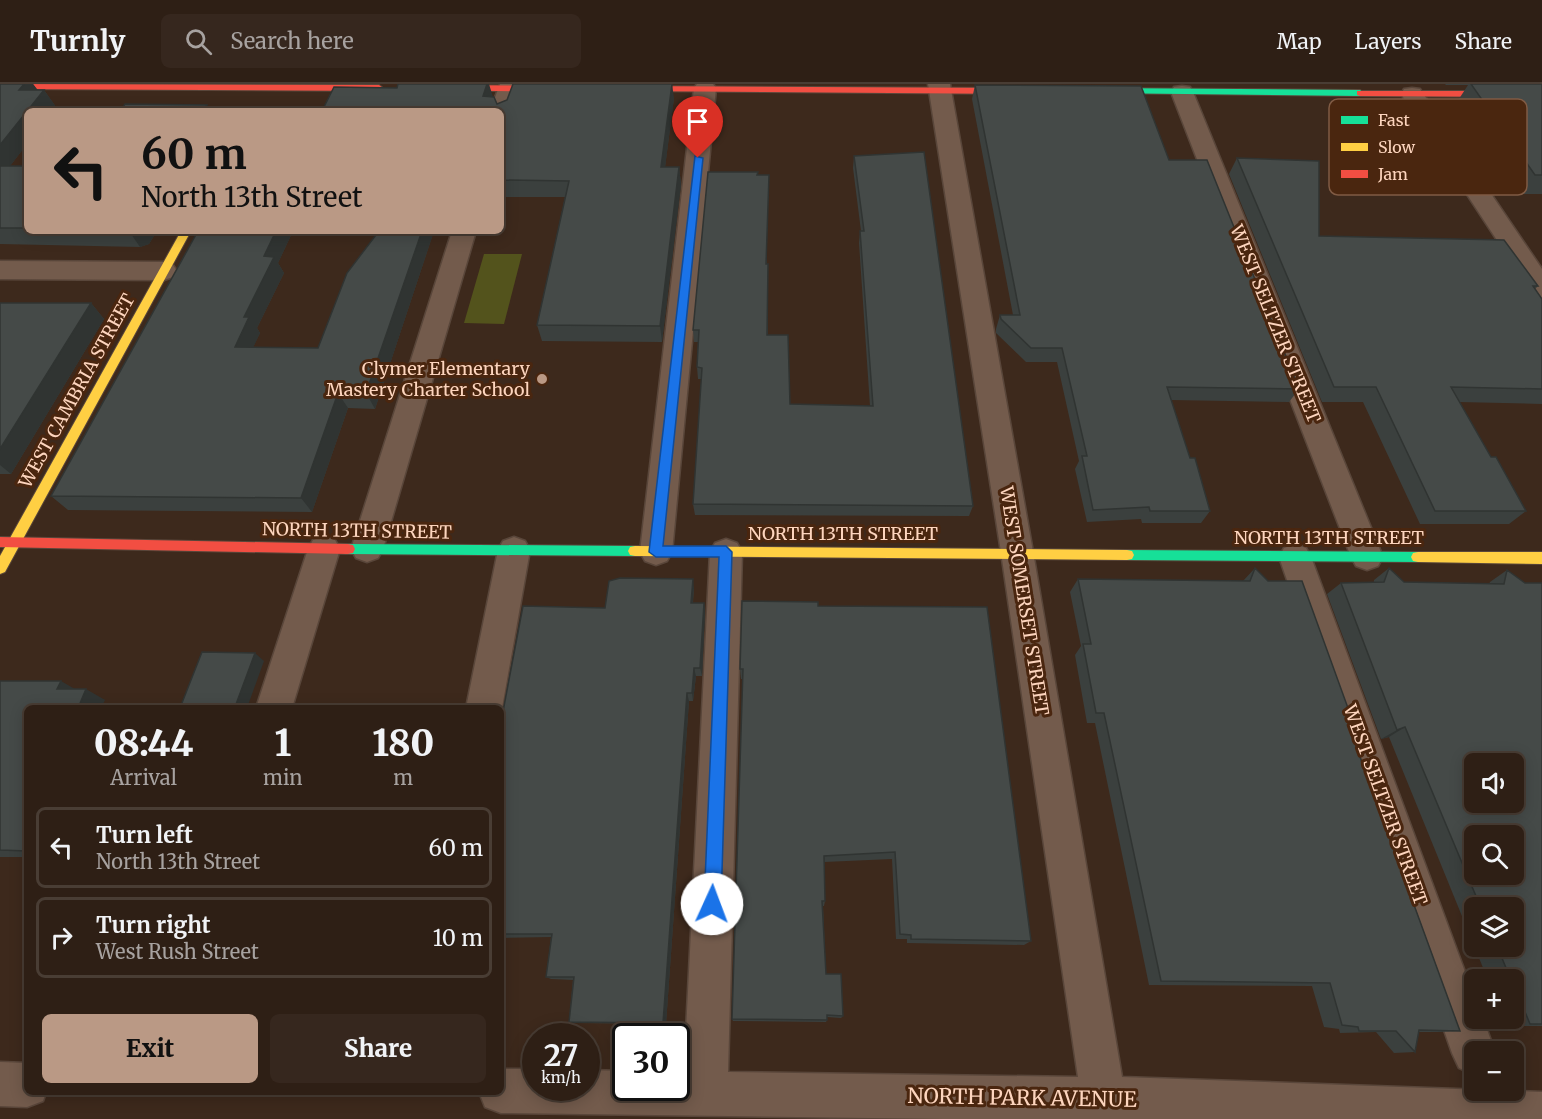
<!DOCTYPE html>
<html lang="en">
<head>
<meta charset="utf-8">
<style>
  :root { --surface:#2e1f15; --page:#36271e; --text:#f1f3f6; --muted:#a7a2a0; --line:#493d34; --accent:#ba9985 }
  body { margin:0; font-family:Merriweather,serif; background:var(--page); color:var(--text); height:100vh; display:flex; flex-direction:column; font-size:22px; white-space:nowrap }
  * { box-sizing:border-box; margin:0 }
  p { font-size:20px; color:var(--muted) }
  .icon { flex:none; width:33px; height:33px; fill:none; stroke:currentColor; stroke-width:2; stroke-linecap:round; stroke-linejoin:round }
  .map { position:relative; flex:1; overflow:hidden }
  .drawer { position:absolute; left:24px; top:621px; width:480px; height:390px; display:flex; flex-direction:column; background:var(--surface); border-radius:9px; box-shadow:0 3px 15px #0003,0 0 0 2px var(--line) }
  .drawer>* { flex:none }
  .guide { position:absolute; left:24px; top:24px; width:480px; height:126px; border-radius:9px; box-shadow:0 3px 15px #0003,0 0 0 2px var(--line); background:#ba9985; color:#111; overflow:hidden }
  .controls { position:absolute; left:1464px; top:669px; display:grid; gap:12px }
  .controls a { display:grid; place-items:center; width:60px; height:60px; border-radius:9px; background:var(--surface); box-shadow:0 3px 15px #0003,0 0 0 2px var(--line); font-size:30px }
  .speed { position:absolute; left:522px; top:939px; display:flex; gap:12px; font-size:30px; font-weight:700; text-align:center }
  .speed>* { display:grid; place-content:center; width:78px; height:78px; border-radius:50%; background:var(--surface); box-shadow:0 3px 15px #0003,0 0 0 2px var(--line); line-height:1 }
  .speed small { font-size:15px; font-weight:400 }
  .speed .limit { border:3px solid #111; border-radius:9px; background:#fff; color:#111 }
  .pin { position:absolute; display:grid; place-items:center; width:51px; height:51px; color:#fff; margin:-62px -26px; border-radius:50% 50% 50% 0; rotate:-45deg; box-shadow:0 0 6px #0007 }
  .pin .icon { rotate:45deg }
  .me { position:absolute; width:66px; margin:-33px; rotate:2deg; stroke-linejoin:round; filter:drop-shadow(0 0 4px #0008) }
  .turn { display:flex; align-items:center; gap:21px; height:126px; padding:0 18px; font-size:27px }
  .turn .icon { width:78px; height:78px; stroke-width:2.5 }
  .turn b { display:block; font-size:42px; line-height:51px }
  .eta { display:flex; justify-content:space-evenly; align-items:center; height:102px; text-align:center }
  .eta b { font-size:36px; font-weight:800; line-height:42px }
  .cta { display:flex; gap:12px; margin-top:auto; padding:12px 18px }
  .cta a { flex:1; height:69px; border-radius:9px; background:var(--accent); color:#111; font-size:24px; font-weight:800; line-height:69px; text-align:center }
  .cta a+a { background:var(--page); color:var(--text) }
  ul { padding:0; list-style:none }
  li { display:flex; align-items:center; gap:18px; height:81px; margin:0 12px 9px; padding:0 6px; border:3px solid var(--line); border-radius:9px }
  li div { flex:1 }
  li b { display:block; font-size:22px }
  li em { font-style:normal }
  header { display:flex; align-items:center; gap:36px; box-sizing:border-box; height:84px; padding:0 30px; background:var(--surface); border-bottom:2px solid var(--line) }
  header strong { font-size:28px }
  nav { display:flex; gap:33px; margin-inline-start:auto; font-size:21px }
  .search { width:420px; height:54px; background:var(--page); display:flex; align-items:center; gap:15px; box-sizing:border-box; padding:0 21px; border-radius:9px; color:var(--muted); font-size:22px }
  .map>svg:first-child { display:block }
</style>
</head>
<body>
<header>
<strong>Turnly</strong>
<div class="search"><svg class="icon" aria-label="search" viewBox="0 0 24 24"><circle cx="10" cy="10" r="6"/><path d="M15 15l6 6"/></svg>Search here</div>
<nav><a>Map</a><a>Layers</a><a>Share</a></nav>
</header>
<div class="map">
<svg width="1542" height="1035" viewBox="0 0 1542 1035">
  <rect width="100%" height="100%" fill="#3d291c"/>
  <path fill="#53531c" d="M484,170H522L504,240L464,239Z"/>
  <g fill="none" stroke-linecap="round" stroke-linejoin="round">
    <g stroke="#59463a" stroke-width="3">
      <path id="street" d="M500,0H516L519,5L509,32L501,34V27H490Z
        M697,0H713L716,4L672,468L667,477L656,481L645,477L640,468L694,4Z
        M928,0H950L1033,468L1122,993L1542,1008V1035H942L501,1029L485,1023L479,1008H501V985H536V1004H586V986L626,987V1004H676V987H684L710,468L715,459L726,455L737,459L742,468L728,988L1078,993L1001,468Z
        M1182,2L1190,3L1193,8L1383,473L1378,482L1367,486L1356,482L1351,473L1171,8L1174,3Z
        M1412,4L1420,5L1542,185V214L1533,211L1401,10L1404,5Z
        M452,147H476L383,465L378,474L367,478L356,474L351,465Z
        M0,177L164,178L173,181L177,187L173,193L164,196L0,195Z
        M324,452L335,456L340,465L292,624H256L308,465L313,456Z
        M514,453L525,457L530,466L502,624H466L498,466L503,457Z
        M1295,460L1306,464L1311,473L1474,912V934H1483L1495,968H1474V991L1459,984L1452,969L1279,473L1284,464Z
        M0,978L27,979V1008H46L43,1017L27,1023L0,1022Z"/>
    </g>
    <g stroke="#59463a" stroke-width="2">
      <path id="fast" d="M1100,4L1360,6L1364,9L1360,12L1097,9V5Z
        M348,460L635,462L640,463L642,467L640,471L635,472L348,470L343,469L341,465L343,461Z
        M1127,466L1418,468L1423,469L1425,473L1423,477L1418,478L1127,476L1122,475L1120,471L1122,467Z"/>
    </g>
    <g stroke="#59463a" stroke-width="2">
      <path id="slow" d="M181,147H191L5,488L0,490V472Z
        M635,462L1127,466L1132,467L1134,471L1132,475L1127,476L635,472L630,471L628,467L630,463Z
        M1418,468H1542V480L1418,478L1413,477L1411,473L1413,469Z"/>
    </g>
    <g stroke="#59463a" stroke-width="2">
      <path id="jam" d="M0,0L379,1L383,4L379,7L0,5Z
        M446,1L556,2L560,5L556,8L443,6V2Z
        M629,2L1018,4L1022,7L1018,10L626,7L625,5Z
        M1357,7H1542V13L1360,12L1357,11Z
        M0,453L348,460L353,461L355,465L353,469L348,470L0,463Z"/>
    </g>
    <use href="#street" fill="#735b4c" fill-rule="evenodd"/>
    <use href="#fast" fill="#16e098" fill-rule="evenodd"/>
    <use href="#slow" fill="#ffcf43" fill-rule="evenodd"/>
    <use href="#jam" fill="#f24e42" fill-rule="evenodd"/>
  </g>
  <path fill="#3b403e" fill-rule="evenodd" d="M0,0H33L37,6H44L56,23L27,27V60L10,82H27V147H157L149,160L140,163L0,160Z
    M1445,0H1542V110H1519L1457,18L1468,1H1446Z
    M975,1L1169,76L1299,305L1289,318L1171,316L1190,374L1210,427L1201,439H1142L1141,435L1087,438L1075,385L1079,377L1057,278H1026L996,249V245L1000,231H1013L972,15Z
    M493,12L497,20L674,14L665,83H679L681,100L662,258L542,257L537,241L565,113H501V27Z
    M854,72L973,422L969,432L695,431L693,420L702,295H698L697,283L698,258H694L693,246L758,91L767,180L768,251L790,320L870,322L859,159L860,147H861L853,84Z
    M1237,74L1319,152L1538,202L1535,205L1542,215V320L1459,318L1491,373L1526,427L1509,440H1420L1363,318H1322L1229,90Z
    M198,147H293L278,179L284,189L257,244L260,249L253,263L318,264L376,150H374L373,147H434L375,325L348,324L312,428L68,426L51,412Z
    M0,219H91L104,235L11,390H0Z
    M1255,484L1361,660L1357,663L1460,947L1438,948H1419L1415,968L1394,969L1376,948L1340,949L1339,945L1324,943L1312,902L1149,901L1095,639H1087L1075,571L1081,562L1070,508L1078,495L1243,497Z
    M1389,484L1404,498L1489,500L1490,498L1507,486L1525,499H1542V942H1507L1504,934H1514V896H1488L1389,653L1381,655L1327,510L1341,499L1374,498V496ZM1474,824H1514V862H1474Z
    M694,504L693,519H704L705,527L702,592H696L693,617H689L666,940L574,939L569,938L573,896L551,895L546,893L551,853L501,854V638L605,524Z
    M818,522L1031,857L1024,861L907,859V855H896L892,775L824,778L825,817L824,822H823L826,890L843,932L841,934L827,933V936L826,938L733,937L732,935L743,595H741L740,585Z
    M0,597L75,605L105,616L27,624V773H0Z"/>
  <path fill="#303432" d="M24,0H33L41,10L44,6L56,23L53,27H27L19,6Z
    M487,0H489L493,13L483,12Z
    M672,0L674,14L663,100L661,83Z
    M207,21L210,27H203Z
    M27,27V60L0,95V61Z
    M679,83L681,100L662,258L660,242Z
    M129,147H157L149,160L140,163Z
    M276,147H293L278,179L284,189L257,244L260,249L246,279L235,263L264,172Z
    M422,147H434L375,325L366,309Z
    M91,219L104,235L11,390L0,381V365Z
    M338,309L348,324L312,428L301,414Z
    M693,495L694,504L692,527L691,519Z
    M704,519L705,527L702,592L700,584Z
    M255,569L264,577L247,624H236L235,623Z
    M694,584L696,592L693,617L692,609Z
    M61,597L80,608L57,605Z
    M86,605L105,616L101,624H78Z
    M687,609L689,617L666,940L663,939Z
    M1405,643L1389,653L1381,655L1397,646Z"/>
  <path fill="#454a48" stroke="#303432" stroke-width="1.5" fill-rule="evenodd" d="M0,0H24L19,6H44L0,61Z
    M398,0H487L483,12L494,13L497,20L507,16L513,0H672L661,83H679L660,242L537,241L569,97L501,96V27H322L334,3L397,4Z
    M1471,0H1542V91H1535Z
    M975,1L1141,2L1169,76H1207L1299,305L1167,303L1190,374H1195L1210,427H1150L1149,423L1093,426L1082,372H1087L1062,264H1031L1001,235L1000,231H1020Z
    M125,20L207,21L203,27H120Z
    M924,68L973,422L693,420L702,284L697,283L699,246H693L708,88H758L757,91H769L766,180H768L767,251H788L790,320L873,322L860,147H864L854,72Z
    M1237,74L1319,77V152L1504,156L1538,202H1533L1542,215V305L1451,303L1491,373H1496L1526,427H1435L1376,303H1334Z
    M0,82H27V144H0Z
    M198,147H276L264,172L274,173L244,233H249L235,263L318,264L347,189L379,147H422L366,309H338L301,414L51,412Z
    M0,219H91L0,365Z
    M1255,484L1268,497H1302L1361,660L1356,662L1460,947L1419,946L1415,968L1396,947H1359L1358,943L1342,941L1330,899L1161,897L1104,629H1096L1083,560H1091L1078,495L1250,497Z
    M1389,484L1404,498L1504,500L1507,486L1525,499H1542V940H1530L1514,901V896H1511L1497,862H1514V824H1481L1405,643L1397,646L1341,499L1384,498ZM1474,680H1514V718H1474ZM1474,752H1514V790H1474Z
    M620,494L693,495L691,519H704L700,584H694L692,609H687L663,939L569,938L574,893H546L552,850H501V638L523,522L605,524L609,497Z
    M742,517L818,518V522L987,523L1031,857L911,855V851L900,850L895,768L824,772L825,817H822L826,890H841L843,932L827,931V936L732,935L743,585H740Z
    M202,568L255,569L235,623H240V624H180Z
    M0,597H61L57,605H86L78,624H27V767L0,766Z"/>
  <path fill="#1a73e8" stroke="#114b97" stroke-width="1.5" d="M695,72L703,74L663,462H726L732,468L721,820L718,826L712,828L707,826L704,820L719,473H656L649,468Z"/>
  <circle fill="#ba9985" stroke="#4a260f" stroke-width="2" cx="542" cy="295" r="6"/>
  <g text-anchor="middle" stroke-width="6" stroke-linejoin="round" paint-order="stroke">
    <g font-size="18" fill="#fdd5be" stroke="#4a260f">
      <text transform="translate(1275 240) rotate(68)" y="6">WEST SELTZER STREET</text>
      <text transform="translate(77 307) rotate(-61)" y="6">WEST CAMBRIA STREET</text>
      <text transform="translate(357 447) rotate(1)" y="6">NORTH 13TH STREET</text>
      <text x="843" y="456">NORTH 13TH STREET</text>
      <text x="1329" y="460">NORTH 13TH STREET</text>
      <text transform="translate(1024 517) rotate(81)" y="6">WEST SOMERSET STREET</text>
      <text transform="translate(1385 721) rotate(70)" y="6">WEST SELTZER STREET</text>
    </g>
    <g font-size="18" fill="#fdd5be" stroke="#4a260f" text-anchor="end">
      <text x="530" y="291">Clymer Elementary<tspan x="530" dy="21">Mastery Charter School</tspan></text>
    </g>
    <g font-size="21" fill="#fdd5be" stroke="#4a260f">
      <text transform="translate(1022 1014) rotate(1)" y="7">NORTH PARK AVENUE</text>
    </g>
  </g>
  <rect x="1329" y="15" width="198" height="96" rx="9" fill="#4a260f" stroke="#805b44" stroke-width="1.5"/>
  <rect x="1341" y="32" width="27" height="8" fill="#16e098"/>
  <rect x="1341" y="59" width="27" height="8" fill="#ffcf43"/>
  <rect x="1341" y="86" width="27" height="8" fill="#f24e42"/>
  <g font-size="16" fill="#fdd5be">
    <text x="1378" y="42">Fast</text>
    <text x="1378" y="69">Slow</text>
    <text x="1378" y="96">Jam</text>
  </g>
</svg>
<div class="controls">
<a><svg class="icon" aria-label="sound" viewBox="0 0 24 24"><path d="M4 9h4l5-4v14l-5-4H4zM17 9q2 3 0 6"/></svg></a>
<a><svg class="icon" aria-label="search" viewBox="0 0 24 24"><circle cx="10" cy="10" r="6"/><path d="M15 15l6 6"/></svg></a>
<a><svg class="icon" aria-label="layers" viewBox="0 0 24 24"><path d="M12 4l9 5-9 5-9-5zM3 14l9 5 9-5"/></svg></a>
<a>+</a>
<a>−</a>
</div>
<div class="speed"><div>27<small>km/h</small></div><div class="limit">30</div></div>
<div class="pin" style="left:698px;top:74px;background:#d93025"><svg class="icon" aria-label="arrive" viewBox="0 0 24 24"><path d="M6 21V4h12l-3 4 3 4H6"/></svg></div>
<svg class="me" style="left:712px;top:820px" viewBox="-20 -20 40 40"><circle r="19" fill="#fff"/><path d="M0-13L10 11 0 6-10 11z" fill="#1a73e8"/></svg>
<div class="guide">
<div class="turn"><svg class="icon" aria-label="left" viewBox="0 0 24 24"><path d="M17 20v-9H6M10 6l-5 5 5 5"/></svg><div><b>60 m</b>North 13th Street</div></div>
</div>
<section class="drawer">
<div class="eta">
<div><b>08:44</b><p>Arrival</p></div>
<div><b>1</b><p>min</p></div>
<div><b>180</b><p>m</p></div>
</div>
<ul>
<li><svg class="icon" aria-label="left" viewBox="0 0 24 24"><path d="M17 20v-9H6M10 6l-5 5 5 5"/></svg><div><b>Turn left</b><p>North 13th Street</p></div><em>60 m</em></li>
<li><svg class="icon" aria-label="right" viewBox="0 0 24 24"><path d="M7 20v-9h11M14 6l5 5-5 5"/></svg><div><b>Turn right</b><p>West Rush Street</p></div><em>10 m</em></li>
</ul>
<div class="cta"><a>Exit</a><a>Share</a></div>
</section>
</div>
</body>
</html>
